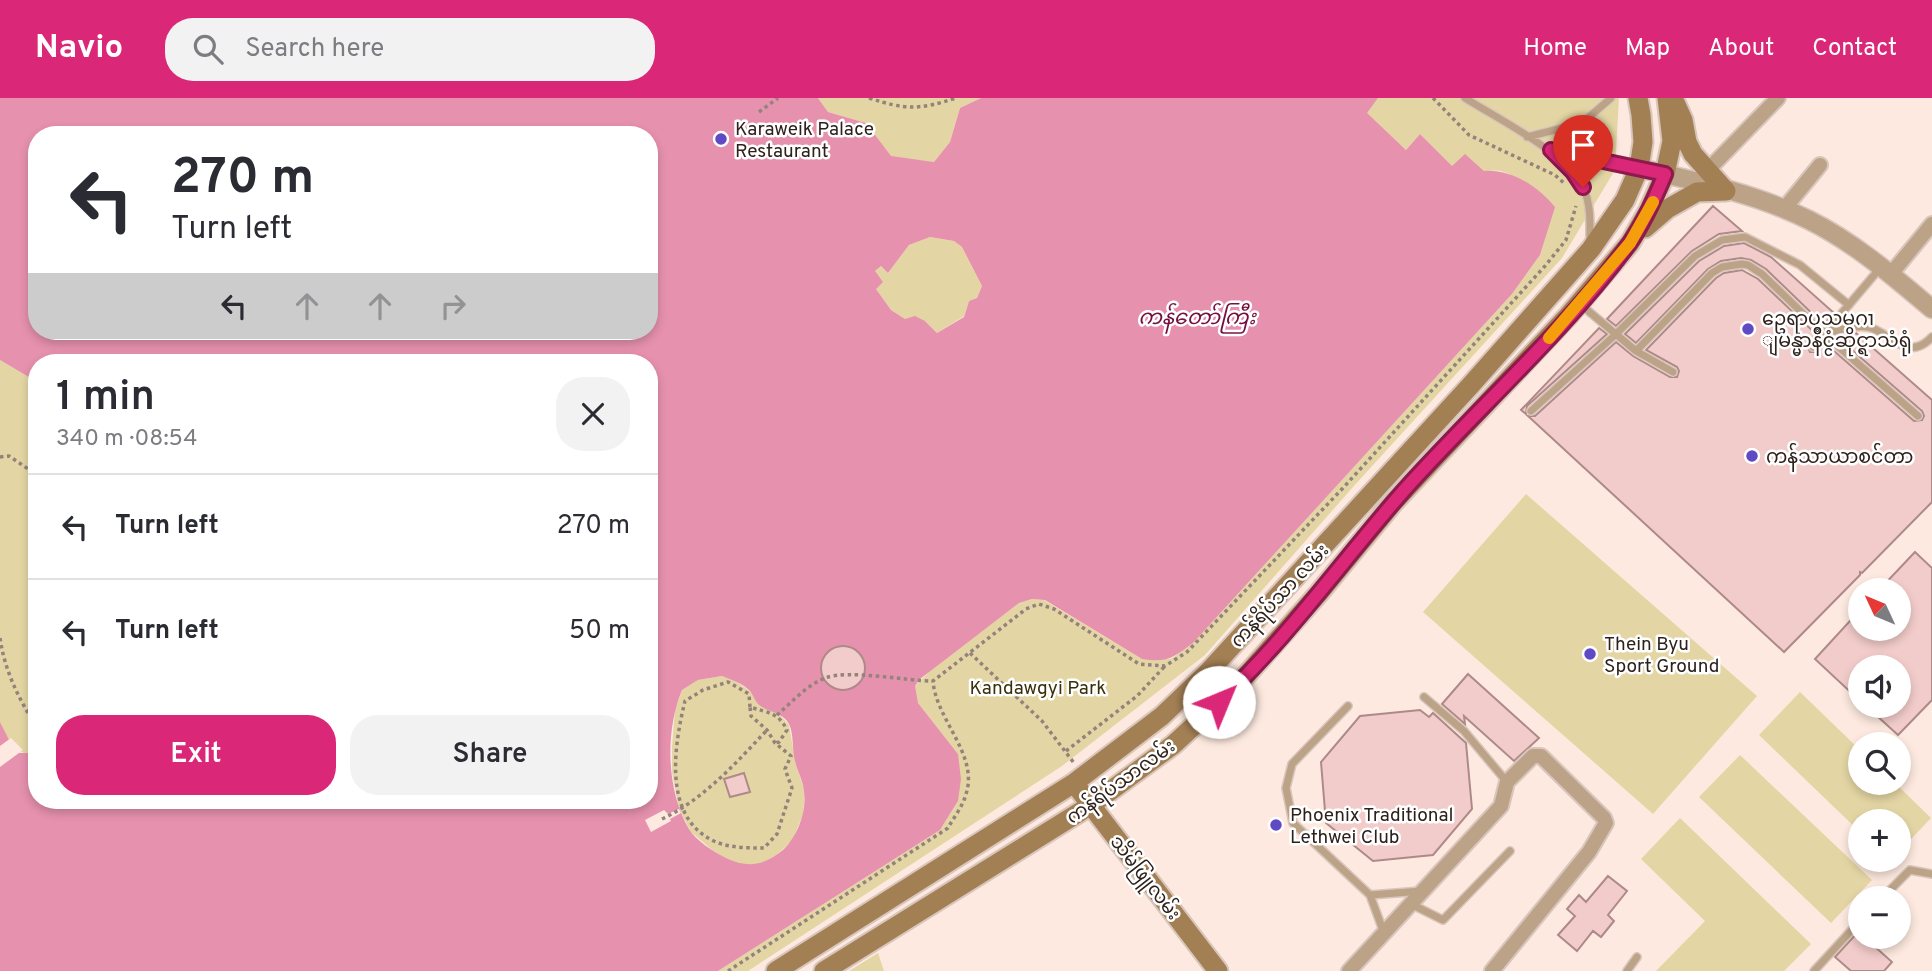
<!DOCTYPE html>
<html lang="en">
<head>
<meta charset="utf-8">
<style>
  :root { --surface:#fff; --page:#f2f2f3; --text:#2b2b33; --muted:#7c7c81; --line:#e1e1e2; --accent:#db2777 }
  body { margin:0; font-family:Overpass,"Noto Sans Myanmar",sans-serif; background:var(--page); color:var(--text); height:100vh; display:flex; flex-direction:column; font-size:26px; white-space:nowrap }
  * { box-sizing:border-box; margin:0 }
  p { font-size:23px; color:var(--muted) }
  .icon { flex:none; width:38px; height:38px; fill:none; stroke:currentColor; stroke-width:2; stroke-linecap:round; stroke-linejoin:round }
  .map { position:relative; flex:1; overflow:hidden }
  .side { position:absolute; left:28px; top:256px; width:630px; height:455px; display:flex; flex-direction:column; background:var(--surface); border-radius:28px; box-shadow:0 4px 10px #0003 }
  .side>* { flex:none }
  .banner { position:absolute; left:28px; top:28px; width:630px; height:214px; border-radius:28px; box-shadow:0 4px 10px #0003; background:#fff; color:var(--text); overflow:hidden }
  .needle { width:46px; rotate:314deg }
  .tools { position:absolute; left:1848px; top:480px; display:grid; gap:14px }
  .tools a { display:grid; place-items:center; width:63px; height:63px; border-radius:50%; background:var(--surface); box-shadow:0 4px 10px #0003; font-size:35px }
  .pin { position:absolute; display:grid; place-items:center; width:60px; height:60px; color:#fff; margin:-72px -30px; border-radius:50% 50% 50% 0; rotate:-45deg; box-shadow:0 0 7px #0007 }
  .pin .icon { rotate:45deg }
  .me { position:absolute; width:77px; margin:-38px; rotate:45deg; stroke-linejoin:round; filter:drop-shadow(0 0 5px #0008) }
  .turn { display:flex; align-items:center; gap:24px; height:147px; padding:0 28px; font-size:32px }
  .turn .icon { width:91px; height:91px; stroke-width:2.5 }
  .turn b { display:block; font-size:49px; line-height:60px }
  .lanes { display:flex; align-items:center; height:66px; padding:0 28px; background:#0003; justify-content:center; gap:35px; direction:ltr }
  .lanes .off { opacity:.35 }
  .round { display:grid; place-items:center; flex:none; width:74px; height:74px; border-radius:28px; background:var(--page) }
  .summary { display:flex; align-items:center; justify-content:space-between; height:119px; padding:0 28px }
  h1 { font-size:42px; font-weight:600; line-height:52px }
  .primary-button { display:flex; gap:14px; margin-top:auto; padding:14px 28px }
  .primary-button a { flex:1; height:80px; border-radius:28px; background:var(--accent); color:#fff; font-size:28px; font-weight:600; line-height:80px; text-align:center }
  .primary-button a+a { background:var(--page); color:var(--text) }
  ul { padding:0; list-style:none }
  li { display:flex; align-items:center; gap:21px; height:105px; padding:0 28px; border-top:2px solid var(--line) }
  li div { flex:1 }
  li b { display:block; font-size:26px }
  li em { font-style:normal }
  header { display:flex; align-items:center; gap:42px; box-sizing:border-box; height:98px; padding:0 35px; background:var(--accent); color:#fff }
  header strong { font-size:33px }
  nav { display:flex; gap:38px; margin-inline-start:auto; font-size:24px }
  .search { width:490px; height:63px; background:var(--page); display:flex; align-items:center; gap:18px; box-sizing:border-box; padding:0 24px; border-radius:28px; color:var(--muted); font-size:26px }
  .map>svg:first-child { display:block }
</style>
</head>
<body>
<header>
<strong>Navio</strong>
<div class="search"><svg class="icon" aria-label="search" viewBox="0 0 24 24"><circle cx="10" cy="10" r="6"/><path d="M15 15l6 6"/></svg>Search here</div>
<nav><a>Home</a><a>Map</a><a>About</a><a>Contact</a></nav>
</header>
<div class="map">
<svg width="1932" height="873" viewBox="0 0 1932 873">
  <rect width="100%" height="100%" fill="#fde9df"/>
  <path fill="#e4d6a4" d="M818,0H981L960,10L950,44L934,64L891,59L866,25L828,14Z
    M1378,0H1619L1615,72L1562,160L1353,389L1205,557L1062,668L748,873H718L940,732L958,703V656L918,605L914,596L915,588L936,567L1019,505L1032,501L1044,502L1142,561H1171L1193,545L1512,196L1540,157L1554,109C1544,95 1518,78 1501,73C1496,72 1489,73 1484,73L1465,57L1452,69L1420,36L1406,52L1366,15Z
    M930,139L954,143L962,149L982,188L977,200L969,203L964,218L937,235L925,223L905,221L891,212L876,191L875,173L881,168L888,175L909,147Z
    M0,262L27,278L37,287V655C12,658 8,644 0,624Z
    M1526,396L1757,598L1653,716L1423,514Z
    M722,578L737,584L751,594L757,605L778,615L789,627L796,667L805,694L803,717L792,743L774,759L757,767L739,766L717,756L691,734L679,711L672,674V648L675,612L682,592L698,582Z
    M1800,594L1860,652V684H1894L1931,720L1899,754V723H1860V734L1759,637Z
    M1740,657L1872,782L1831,825L1699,699Z
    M1680,720L1811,846L1784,873H1656L1705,823L1641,761Z
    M878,855L884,873H849Z"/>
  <path fill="#e691ae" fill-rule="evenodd" d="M0,0H818L828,14L866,25L891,58L934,64L950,44L960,10L981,0H1378L1367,15L1406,52L1420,36L1452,68L1465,56L1484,73C1511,71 1538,88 1555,109L1540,157L1512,196L1193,545C1173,560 1167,565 1142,561L1045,502L1032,501L1019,505L920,581L915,588L918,605L958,656L961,681L958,703L940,732L718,873H0V624L12,648L20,655H37V702H649V264H37V287L27,278L0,262ZM37,37H649V233H37ZM930,139L954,143L962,149L982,188L977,200L969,203L964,219L937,235L925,223L915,218L905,221L891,212L876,191L883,184L875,173L881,168L888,175L909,147ZM722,578C732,582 742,585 750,593C753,597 755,603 758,606C768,615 782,613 789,626C794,636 792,652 795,663C797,673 803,682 804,693C807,713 798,737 784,751C765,767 749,771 726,760C714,754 696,743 689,731C666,692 665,633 682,592L698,582Z"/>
  <path fill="#fde9df" d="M11,640L23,652L0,669V648Z
    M679,711L681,715L670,721L671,723L651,734L645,722L664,712L668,716Z"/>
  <path fill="#f2ccca" stroke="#ad8a88" stroke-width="2" d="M1713,108L1742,133L1719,136L1692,153L1616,228L1607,221Z
    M1744,145L1771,159L1834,215L1824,227L1766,171L1751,162L1741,160L1721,163L1708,171L1636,245L1625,236L1699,163L1724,148Z
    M1742,172L1758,181L1816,236L1807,247L1810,254H1816L1825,245L1914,323L1922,322L1924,318L1922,313L1837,239L1856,235L1932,302V404L1862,475L1860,474V477L1784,554L1528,318H1535L1616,244L1633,258L1670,279H1677L1679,273L1677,269L1646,252L1716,180L1724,175Z
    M1599,230L1607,236L1527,308L1526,316L1521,312Z
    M1915,454L1932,470V602L1898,637L1865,607H1899V569H1860V603L1815,561L1860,512V530H1899V492H1879Z
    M821 570a22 22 0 1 1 44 0a22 22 0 1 1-44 0Z
    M1468,576L1539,640L1514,663L1464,618L1465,626L1442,606Z
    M1420,612L1429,619L1433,615L1466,645L1472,711L1433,757L1373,763L1326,725L1321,664L1360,618Z
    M744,675L750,694L730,699L724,681Z
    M1608,778L1627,793L1608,817L1614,823L1601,839L1593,833L1577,853L1558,837L1575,818L1567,811L1579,797L1586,804Z
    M1858,834L1860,838H1863L1892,864L1884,873H1851L1835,859Z"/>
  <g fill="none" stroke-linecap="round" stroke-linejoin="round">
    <g stroke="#d8c5bc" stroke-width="10">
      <path id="service" d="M1465,0C1498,21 1569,56 1584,91C1591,108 1590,126 1590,144
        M1527,39L1582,25L1611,0
        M1551,53L1636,70
        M1580,206L1636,253L1673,274
        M1824,236C1839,232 1853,227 1868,229C1889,233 1907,266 1932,239
        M1813,249L1881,169
        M1636,253L1712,175L1722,169L1742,166L1748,167L1762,176L1824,236L1918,318
        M1531,313L1615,237L1695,158L1722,142L1745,139L1800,167L1849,207
        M1424,599L1464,633L1507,684
        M1348,608L1292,666L1286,690L1293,725L1370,797L1384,835
        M1370,797L1422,793
        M1882,800L1910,772L1932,776
        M1411,806L1443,822L1510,753
        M1627,873L1637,859
        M1814,873L1860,823"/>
    </g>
    <g stroke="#d8c5bc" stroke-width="18">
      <path id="minor" d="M1708,72L1778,0
        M1784,111L1820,67
        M1891,176L1932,126
        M1349,873L1501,708L1507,684L1533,658H1541L1604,720L1606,725L1589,754L1492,873"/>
    </g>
    <g stroke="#d8c5bc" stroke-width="21">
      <path id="tertiary" d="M1639,70C1695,83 1757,96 1809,122C1855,145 1893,178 1932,211"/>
    </g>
    <g stroke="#d8c5bc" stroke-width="23">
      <path id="secondary" d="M1673,0L1683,22L1687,44L1693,56L1726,93
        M1645,130L1667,111L1697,94L1726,93
        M1074,685L1218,873
        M776,873L1074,685L1162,618L1210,572L1470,288L1591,151L1625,102L1639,70L1643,44L1641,17L1638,0
        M824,873L1091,707L1173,647L1235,590L1319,495L1393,405L1568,218L1630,145L1649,112L1665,76L1672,43L1667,0"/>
    </g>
    <path stroke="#93837b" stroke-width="3.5" stroke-dasharray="3.5 3.5" stroke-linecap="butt" d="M869,0C906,12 919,12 956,0
      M1433,0L1469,37L1555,77L1565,86
      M759,14L778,0
      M0,359L9,358L37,377
      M0,540C5,574 19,601 37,630
      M970,555L1042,623L1074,665
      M750,609L749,596L728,584L703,592L685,603C674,648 662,721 716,744C731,750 748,750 764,750L777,736L792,690L785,671L791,658L775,645L767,632L751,618L750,609C768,615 778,614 787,632L779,644L775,645
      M777,617C792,604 807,587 825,580C849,571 905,583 933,583
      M1066,653L1137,598L1165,568
      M662,721C704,701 736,665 767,632
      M728,873L948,730C954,719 963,708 966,696C979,657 936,622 933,583L1026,511L1039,506L1054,511L1139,566L1165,568L1187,554L1343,390L1545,168L1566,142L1576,108"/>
    <use href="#service" stroke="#bca387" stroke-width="7"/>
    <use href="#minor" stroke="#bca387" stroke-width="14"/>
    <use href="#tertiary" stroke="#bca387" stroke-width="18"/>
    <use href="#secondary" stroke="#a37f54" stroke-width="19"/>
  </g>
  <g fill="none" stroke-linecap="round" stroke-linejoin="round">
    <g stroke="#8e194d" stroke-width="18">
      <path id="route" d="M1219,604C1289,539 1344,460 1407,389C1480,308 1564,234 1629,146C1644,125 1655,100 1665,76L1551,52L1573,74L1583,89"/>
    </g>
    <use href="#route" stroke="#db2777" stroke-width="12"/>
    <path stroke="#f59e0b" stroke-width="12" d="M1549,240L1630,145L1653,104"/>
  </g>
  <g fill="#604ac3" stroke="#fff" stroke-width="2.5">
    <circle cx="721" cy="41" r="7"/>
    <circle cx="1748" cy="231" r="7"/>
    <circle cx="1752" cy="358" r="7"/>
    <circle cx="1590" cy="556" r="7"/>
    <circle cx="1276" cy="727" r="7"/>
  </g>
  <g text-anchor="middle" stroke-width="5" stroke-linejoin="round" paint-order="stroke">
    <g font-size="19" fill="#2d211c" stroke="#fff" text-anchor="start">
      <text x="735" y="37">Karaweik Palace<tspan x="735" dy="22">Restaurant</tspan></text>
      <text x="1762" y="227">ဥေရာပသမဂၢ<tspan x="1762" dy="22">ျမန္မာနိဳင္ငံဆိုင္ရာသံရုံ</tspan></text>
      <text x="1766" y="365">ကန်သာယာစင်တာ</text>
      <text x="1604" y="552">Thein Byu<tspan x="1604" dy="22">Sport Ground</tspan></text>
      <text x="1290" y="723">Phoenix Traditional<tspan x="1290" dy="22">Lethwei Club</tspan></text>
    </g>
    <g font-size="19" fill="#2d211c" stroke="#fff">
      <text transform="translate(1279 497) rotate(-47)" y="7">ကန်ရိပ်သာ လမ်း</text>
      <text transform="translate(1120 683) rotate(-36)" y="7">ကန်ရိပ်သာလမ်း</text>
      <text transform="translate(1146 779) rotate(52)" y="7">သိမ်ဖြူလမ်း</text>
    </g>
    <g font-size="19" fill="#392f0a" stroke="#fff">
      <text x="1038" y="596">Kandawgyi Park</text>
    </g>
    <g font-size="21" font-style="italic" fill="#741040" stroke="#fff">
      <text x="1197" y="226">ကန်တော်ကြီး</text>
    </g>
  </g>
</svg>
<div class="tools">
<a><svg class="needle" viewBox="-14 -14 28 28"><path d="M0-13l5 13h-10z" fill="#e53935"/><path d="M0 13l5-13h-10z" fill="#7c7c81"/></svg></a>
<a><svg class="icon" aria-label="sound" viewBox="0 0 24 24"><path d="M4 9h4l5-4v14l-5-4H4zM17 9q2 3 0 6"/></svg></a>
<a><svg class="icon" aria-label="search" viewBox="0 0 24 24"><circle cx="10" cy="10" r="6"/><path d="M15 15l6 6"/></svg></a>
<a>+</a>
<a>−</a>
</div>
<div class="pin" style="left:1583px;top:89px;background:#d93025"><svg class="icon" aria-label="arrive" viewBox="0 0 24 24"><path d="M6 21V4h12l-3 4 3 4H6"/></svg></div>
<svg class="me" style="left:1219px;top:604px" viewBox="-20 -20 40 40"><circle r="19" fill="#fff"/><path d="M0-13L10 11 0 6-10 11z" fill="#db2777"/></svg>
<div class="banner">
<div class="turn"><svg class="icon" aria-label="left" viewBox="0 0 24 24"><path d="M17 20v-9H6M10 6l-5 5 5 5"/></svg><div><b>270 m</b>Turn left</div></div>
<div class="lanes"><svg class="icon" aria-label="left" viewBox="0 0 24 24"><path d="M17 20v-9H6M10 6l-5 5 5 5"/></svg><svg class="icon off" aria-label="ahead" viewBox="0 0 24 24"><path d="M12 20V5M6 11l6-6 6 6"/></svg><svg class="icon off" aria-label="ahead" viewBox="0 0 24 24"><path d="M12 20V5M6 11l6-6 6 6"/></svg><svg class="icon off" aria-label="right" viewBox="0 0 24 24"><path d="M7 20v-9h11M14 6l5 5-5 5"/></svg></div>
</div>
<section class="side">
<div class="summary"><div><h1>1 min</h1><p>340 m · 08:54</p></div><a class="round"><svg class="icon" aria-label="close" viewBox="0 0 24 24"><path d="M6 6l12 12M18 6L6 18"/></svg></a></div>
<ul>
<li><svg class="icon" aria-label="left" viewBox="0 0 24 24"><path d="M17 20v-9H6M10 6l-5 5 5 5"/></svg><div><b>Turn left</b></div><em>270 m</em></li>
<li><svg class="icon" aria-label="left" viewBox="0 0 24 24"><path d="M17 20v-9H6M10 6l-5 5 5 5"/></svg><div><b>Turn left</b></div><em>50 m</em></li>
</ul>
<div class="primary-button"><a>Exit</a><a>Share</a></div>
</section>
</div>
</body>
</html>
